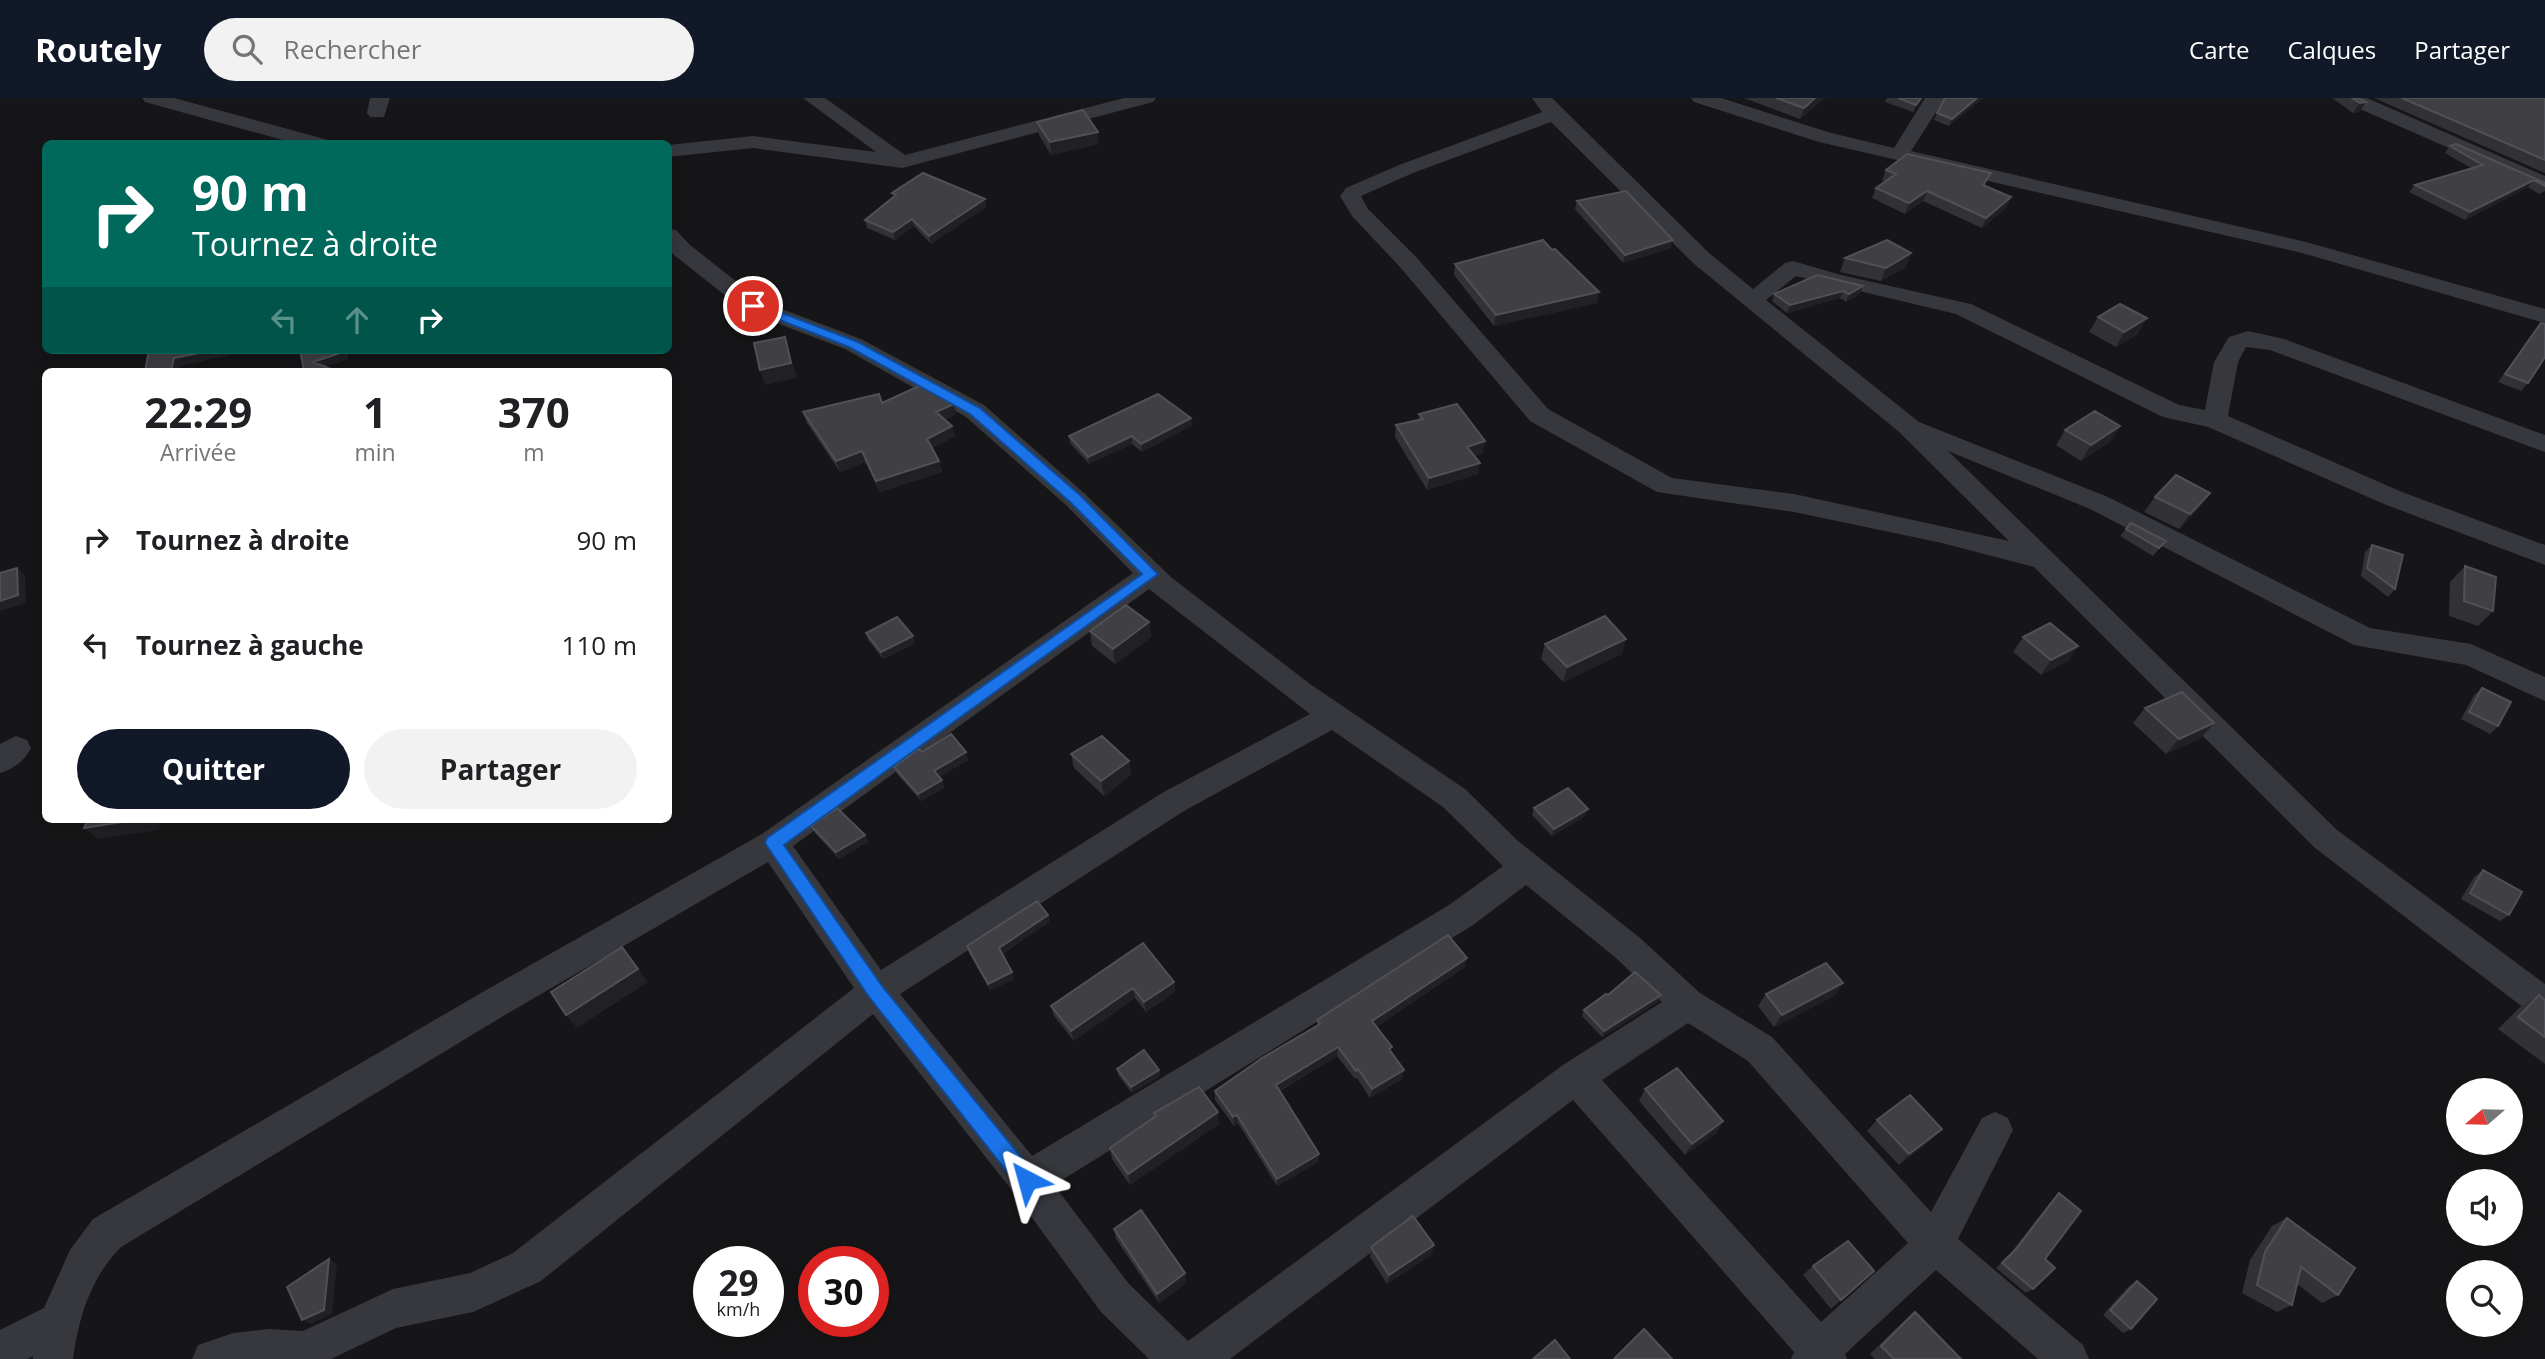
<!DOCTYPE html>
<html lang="fr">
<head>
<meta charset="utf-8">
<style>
  :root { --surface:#fff; --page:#f2f2f2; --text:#202124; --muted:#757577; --accent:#111827 }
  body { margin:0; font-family:"Open Sans",sans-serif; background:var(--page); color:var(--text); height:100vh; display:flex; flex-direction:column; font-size:26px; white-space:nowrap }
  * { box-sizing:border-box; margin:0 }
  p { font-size:23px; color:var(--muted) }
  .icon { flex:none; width:38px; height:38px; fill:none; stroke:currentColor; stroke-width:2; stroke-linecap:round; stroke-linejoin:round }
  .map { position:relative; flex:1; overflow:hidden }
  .details { position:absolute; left:42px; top:270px; width:630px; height:455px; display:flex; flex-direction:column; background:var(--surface); border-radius:10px; box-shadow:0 4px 18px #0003 }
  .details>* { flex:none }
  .guide { position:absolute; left:42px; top:42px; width:630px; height:214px; border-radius:10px; box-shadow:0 4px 18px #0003; background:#00695c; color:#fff; overflow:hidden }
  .needle { width:46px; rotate:250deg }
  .tools { position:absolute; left:2446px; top:980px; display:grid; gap:14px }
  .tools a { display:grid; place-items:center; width:77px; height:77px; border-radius:50%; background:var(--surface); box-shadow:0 4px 18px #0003; font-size:35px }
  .speed { position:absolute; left:693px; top:1148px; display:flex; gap:14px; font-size:35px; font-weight:700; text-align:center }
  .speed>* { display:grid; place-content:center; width:91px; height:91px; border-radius:50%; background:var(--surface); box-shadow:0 4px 18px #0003; line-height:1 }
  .speed small { font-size:18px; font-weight:400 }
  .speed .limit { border:10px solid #d22; background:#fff; color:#111 }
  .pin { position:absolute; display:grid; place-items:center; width:60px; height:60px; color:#fff; margin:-30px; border:4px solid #fff; border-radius:50%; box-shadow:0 2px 7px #0007 }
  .me { position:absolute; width:77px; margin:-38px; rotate:321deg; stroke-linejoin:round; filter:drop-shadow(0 0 5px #0008) }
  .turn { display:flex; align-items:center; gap:24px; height:147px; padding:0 35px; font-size:32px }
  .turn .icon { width:91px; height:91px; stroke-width:2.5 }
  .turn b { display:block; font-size:49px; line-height:60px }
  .lanes { display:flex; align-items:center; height:66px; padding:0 35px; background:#0003; justify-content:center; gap:35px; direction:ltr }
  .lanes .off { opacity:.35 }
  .eta { display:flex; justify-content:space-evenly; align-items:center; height:119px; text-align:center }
  .eta b { font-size:42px; font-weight:700; line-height:49px }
  .cta { display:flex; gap:14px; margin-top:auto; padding:14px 35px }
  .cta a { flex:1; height:80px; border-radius:42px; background:var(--accent); color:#fff; font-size:28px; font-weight:700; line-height:80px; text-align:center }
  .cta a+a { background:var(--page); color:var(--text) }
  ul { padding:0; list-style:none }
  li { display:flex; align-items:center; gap:21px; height:105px; padding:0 35px }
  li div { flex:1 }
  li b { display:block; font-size:26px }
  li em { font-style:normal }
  header { display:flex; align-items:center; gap:42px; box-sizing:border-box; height:98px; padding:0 35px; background:var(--accent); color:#fff }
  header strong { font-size:33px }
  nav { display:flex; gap:38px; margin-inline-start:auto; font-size:24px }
  .search { width:490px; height:63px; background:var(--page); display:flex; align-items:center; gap:18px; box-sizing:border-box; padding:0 24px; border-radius:38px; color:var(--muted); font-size:26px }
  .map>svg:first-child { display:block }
</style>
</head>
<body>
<header>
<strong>Routely</strong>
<div class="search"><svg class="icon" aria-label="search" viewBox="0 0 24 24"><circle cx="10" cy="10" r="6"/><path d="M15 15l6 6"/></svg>Rechercher</div>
<nav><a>Carte</a><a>Calques</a><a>Partager</a></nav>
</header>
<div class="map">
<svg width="2545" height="1261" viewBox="0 0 2545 1261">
  <rect width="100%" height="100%" fill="#161618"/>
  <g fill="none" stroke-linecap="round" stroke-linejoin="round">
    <path fill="#37383d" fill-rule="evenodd" d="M142,0H174L328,42L331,46H297L145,4Z
      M370,0H390L384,19H370L367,15Z
      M803,0H825L905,57L1124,0H1156L1153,4L902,70L753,50L668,59V47L753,38L876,54Z
      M1532,0H1552L1709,155L1753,191L1785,165L1793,163L1841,177L1971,206L2179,307L2205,312L2214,264L2229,239L2248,233L2284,241L2545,337V354L2270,252L2246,249L2238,264L2228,318L2402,394L2545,447V467L2384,406L2208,329L2163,319L1956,216L1796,178L1766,202L1919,324L2108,399L2370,530L2471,546L2545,579V603L2466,567L2354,547L2090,411L1948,353L2337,732L2545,886V922L2533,917L2315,750L2034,469L1942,445L1794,414L1657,394L1530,323L1400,169L1352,118L1340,98L1346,90L1399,67L1542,14ZM1551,24L1693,165L1898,333L2009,443L1794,396L1672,380L1548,311L1416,159L1368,111L1361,98L1413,75Z
      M1691,0H1721L1831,35L1894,50L1925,0H1945L1911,53L2306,144L2545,211V225L2302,155L1819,44L1694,4Z
      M2341,0H2367L2545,78V92L2344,4Z
      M668,131L676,132L690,147L761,203L861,241L984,307L1084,395L1172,480L1310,586L1465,691L1518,743L1640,840L1700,895L1772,939L1931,1114L1982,1020L1995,1014L2008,1020L2013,1032L1958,1141L2083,1247L2089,1261H2038L1936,1172L1845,1256L1847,1261H1791L1794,1254L1573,1002L1230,1261H1149L1101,1214L1014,1095L873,916L541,1183L473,1214L396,1230L331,1261H192L198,1247L233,1235L269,1231L303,1233L393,1191L470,1175L513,1155L854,890L768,764L505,917L121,1149C90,1181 79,1218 73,1261H33V1258L27,1261H0V1232L44,1210L70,1152L93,1121L481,895L762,736L1133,475L1066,407L966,319L845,251L745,213L674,157L668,150ZM1149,491L1310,616L1162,695L881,872L793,748ZM1332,632L1443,709L1503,768L1449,807L1032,1058L900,896L1184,713ZM1526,787L1616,860L1662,904L1563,967L1188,1243L1129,1186L1054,1087L1473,827ZM1688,925L1748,963L1908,1145L1821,1224L1602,982Z
      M16,638L27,642L31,650C24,663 14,671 0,675V646Z"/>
  </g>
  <path fill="#323236" d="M1744,0H1825L1800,21Z
    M1887,0H1923L1913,14L1885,4Z
    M1983,0L1949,28L1934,22L1937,15Z
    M2332,0H2357L2366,4L2359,14L2353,15Z
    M2374,0H2545V75Z
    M1037,24L1099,46L1051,57L1039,37Z
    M2450,48L2545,85V93L2539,96L2528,89L2465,122L2409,94L2415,87L2471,70L2445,55Z
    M1886,72L1986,85L1985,88L2007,109L1982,130L1923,103L1905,116L1872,100L1876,90L1885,84L1882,82Z
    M892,95L985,101L986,109L931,146L914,128L895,142L867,130L865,122L893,99Z
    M1577,103L1671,150L1623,165L1575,111Z
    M1552,152L1599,194L1597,205L1494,228L1454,177L1455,166Z
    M1911,155L1906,169L1881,183L1840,174L1845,160Z
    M1817,177L1860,196L1846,204L1840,200L1787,215L1772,203L1774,196Z
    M2098,219L2138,236L2116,249L2089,234Z
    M2541,225L2528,285L2521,293L2498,284Z
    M882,305L956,316L945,322L955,338L932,350L939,363L942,374L880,394L865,364L840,374L807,325L803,314Z
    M1419,316L1485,343L1483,355L1474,358L1478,376L1427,392L1395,339L1396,327L1419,322Z
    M1192,327L1142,354L1132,346L1089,366L1070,345L1069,338Z
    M2120,328L2111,343L2081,363L2056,347L2065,332Z
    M2210,395L2199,410L2179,431L2144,414L2155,399Z
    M2126,431L2166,443L2153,458L2120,438Z
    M2372,447L2395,491L2388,499L2361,478L2365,454Z
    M2465,468L2493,513L2478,528L2449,518L2450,484Z
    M1149,524L1151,539L1115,566L1092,548L1090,533Z
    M866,535L915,545L883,561L868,542Z
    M2023,539L2078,548L2068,563L2041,577L2013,554Z
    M1545,546L1622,556L1563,584L1541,561Z
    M2482,590L2498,628L2490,636L2461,621L2474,597Z
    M2145,610L2214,625L2201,640L2166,656L2133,625Z
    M966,654L968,662L939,679L942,682L944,690L921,703L897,676L894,669Z
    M1071,656L1129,663L1131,677L1104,698L1074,670Z
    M1534,710L1585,718L1552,738L1532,717Z
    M811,728L865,737L868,744L839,761L815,735Z
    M2483,772L2509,817L2500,823L2461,801L2474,779Z
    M1048,817L1049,824L1002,856L1014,881L990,892L969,855L967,848Z
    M1143,845L1174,884L1175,894L1146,914L1135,900L1074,943L1054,918L1051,908Z
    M1465,869L1376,929L1391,954L1404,972L1402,981L1370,1000L1357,980L1355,981L1337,958L1280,993L1318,1064L1277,1088L1238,1025L1234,1028L1215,1002V993L1317,928V922Z
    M1843,885L1834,898L1774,929L1758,908L1766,896Z
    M1608,897H1661L1658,904L1602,939L1582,918L1584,912Z
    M2539,897L2545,902V966L2498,931L2519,910Z
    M1117,971L1159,972L1160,978L1132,995L1118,977Z
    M1645,991L1723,1023L1716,1035L1685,1057L1639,1003Z
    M1154,1015L1219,1026L1130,1087L1112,1061L1110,1050L1155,1019Z
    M1877,1022L1931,1042L1899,1067L1867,1033Z
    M2059,1095L2045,1161L2033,1191L2026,1195L1996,1170L2010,1156L2053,1101Z
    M2287,1120L2338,1197L2322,1205L2297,1186L2292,1207L2277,1214L2242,1195L2250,1162L2272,1128Z
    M1114,1131L1185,1175L1186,1185L1159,1205L1116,1141Z
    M1434,1147L1431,1157L1387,1186L1370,1159L1371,1149Z
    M1813,1168L1874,1173L1831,1211L1803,1177Z
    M2137,1183L2131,1231L2123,1235L2103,1217L2129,1188Z
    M1915,1214L1961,1261H1875L1870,1256L1904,1223Z"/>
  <path fill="#212124" d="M1815,0H1825L1800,21L1804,10Z
    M1921,0H1923L1913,14L1916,7Z
    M1977,0H1983L1949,28L1952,21Z
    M2366,4L2359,14L2353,15L2360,5Z
    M1098,34L1099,46L1051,57L1050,44Z
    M2534,82L2528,89L2465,122L2470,114Z
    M1927,93L1923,103L1905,116L1909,105Z
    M2011,99L2007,109L1982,130L1986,120Z
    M985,101L986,109L931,146L929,138Z
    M912,121L914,128L895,142L893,134Z
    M1673,142L1671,150L1623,165L1625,157Z
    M1911,155L1906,169L1881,183L1886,170Z
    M1863,188L1860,196L1846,204L1849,196Z
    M1843,193L1840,200L1787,215L1790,207Z
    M1599,194L1597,205L1494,228L1496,217Z
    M2147,220L2138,236L2116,249L2124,234Z
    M785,239L797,280L765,287L760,272Z
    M214,252H232L231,257L180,268L179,273H171L174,260Z
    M343,252H349L348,262L318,271L313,264Z
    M954,306L956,316L939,325L936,314Z
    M1191,320L1192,327L1142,354L1141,346Z
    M952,328L955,338L929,352L927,341Z
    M2120,328L2111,343L2081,363L2091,347Z
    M1132,338V346L1089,366L1088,359Z
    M1485,343L1483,355L1465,361L1467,349Z
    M862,353L865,364L840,374L836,363Z
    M939,363L942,374L880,394L876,383Z
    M1480,365L1478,376L1427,392L1429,380Z
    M2210,395L2199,410L2179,431L2190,416Z
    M17,470L25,477L26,505L0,513V503Z
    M1149,524L1151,539L1115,566L1113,551Z
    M913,538L915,545L883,561L881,554Z
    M1626,541L1622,556L1563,584L1567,569Z
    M2078,548L2068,563L2041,577L2051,562Z
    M2214,625L2201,640L2166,656L2179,641Z
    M966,654L968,662L937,680L934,673Z
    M1129,663L1131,677L1104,698L1101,683Z
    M942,682L944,690L921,703L918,696Z
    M1588,711L1585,718L1552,738L1554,731Z
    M141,721H163L159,732L98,741L84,730Z
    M865,737L868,744L839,761L836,754Z
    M1048,817L1049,824L1001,856L999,850Z
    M622,849L648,884L577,930L566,917Z
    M1467,860L1465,869L1371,932L1372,923Z
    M1012,874L1014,881L990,892L988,886Z
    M1174,884L1175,894L1146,914L1144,904Z
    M1843,885L1834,898L1774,929L1782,917Z
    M1133,890L1135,900L1074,943L1071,933Z
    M1661,897L1658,904L1602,939L1604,933Z
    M1338,949L1337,958L1276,995V987Z
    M1159,972L1160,978L1132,995L1131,989Z
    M1404,972L1402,981L1370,1000L1372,991Z
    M1218,1014L1219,1026L1130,1087L1128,1076Z
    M1237,1017L1238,1025L1234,1028L1233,1019Z
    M1723,1023L1716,1035L1685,1057L1692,1046Z
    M1942,1031L1931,1042L1899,1067L1909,1056Z
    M1319,1056L1318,1064L1277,1088V1081Z
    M1434,1147L1431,1157L1387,1186L1389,1177Z
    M329,1161L337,1166L332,1216L311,1226L302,1222Z
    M1185,1175L1186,1185L1159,1205L1157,1196Z"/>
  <path fill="#3f3f44" stroke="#4f5156" stroke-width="2" d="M1776,0H1815L1804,10Z
    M1898,0H1921L1916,7Z
    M1945,0H1977L1952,21L1937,15Z
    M2352,0H2357L2366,4L2360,5Z
    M2402,0H2545V62Z
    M1083,12L1098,34L1050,44L1037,24Z
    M2456,46L2545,85V88L2534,82L2470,114L2415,87L2483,67L2450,48Z
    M1907,56L1991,75L1983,87L2011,99L1986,120L1927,93L1909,105L1876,90L1896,76L1886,72Z
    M923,75L985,101L929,138L912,121L893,134L865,122L896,97L892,95Z
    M1626,93L1673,142L1625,157L1577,103Z
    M1543,142L1552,152L1555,151L1599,194L1496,217L1455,166Z
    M1887,142L1911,155L1886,170L1845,160Z
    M1817,177L1863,188L1849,196L1843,193L1790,207L1774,196Z
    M2120,206L2147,220L2124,234L2098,219Z
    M2541,225L2545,226V259L2528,285L2505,276Z
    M785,239L791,265L760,272L754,245Z
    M149,252H214L174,260L171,273H145Z
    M300,252H343V254L313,264L336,273H304Z
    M921,287L954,306L936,314L952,328L927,341L939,363L876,383L862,353L836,363L803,314L879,296L882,305Z
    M1158,296L1191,320L1141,346L1132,338L1088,359L1069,338Z
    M1457,306L1485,343L1467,349L1480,365L1429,380L1396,327L1423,321L1419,316Z
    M2095,313L2120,328L2091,347L2065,332Z
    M2176,377L2210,395L2190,416L2155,399Z
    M2131,425L2166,443L2159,450L2126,431Z
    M2372,447L2403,457L2395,491L2367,470Z
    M2465,468L2496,479L2493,513L2464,503Z
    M17,470L18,497L0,503V475Z
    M1126,507L1149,524L1113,551L1090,533Z
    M1605,518L1626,541L1567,569L1545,546Z
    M897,519L913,538L881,554L866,535Z
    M2050,525L2078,548L2051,562L2023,539Z
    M2482,590L2511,604L2498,628L2469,614Z
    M2182,594L2214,625L2179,641L2145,610Z
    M951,636L966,654L934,673L942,682L918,696L894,669L919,651L922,654Z
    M1102,638L1129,663L1101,683L1071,656Z
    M1568,690L1588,711L1554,731L1534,710Z
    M837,710L865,737L836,754L811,728Z
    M88,721H141L84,730Z
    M2483,772L2522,794L2509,817L2470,795Z
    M1037,803L1048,817L999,850L1012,874L988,886L967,848Z
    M1448,837L1467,860L1372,923L1392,949L1389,951L1404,972L1372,991L1358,971L1356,973L1338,949L1276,987L1319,1056L1277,1081L1237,1017L1233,1019L1215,993L1262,960L1320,926L1317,922Z
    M1143,845L1174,884L1144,904L1133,890L1071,933L1051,908Z
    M622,849L638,871L566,917L551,894Z
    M1826,865L1843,885L1782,917L1766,896Z
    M1635,874L1661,897L1604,933L1584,912L1606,896L1608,897Z
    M2539,897L2545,902V939L2518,919Z
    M1144,952L1159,972L1131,989L1117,971Z
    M1677,970L1723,1023L1692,1046L1645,991Z
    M1199,989L1218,1014L1128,1076L1110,1050L1156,1018L1154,1015Z
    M1910,997L1942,1031L1909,1056L1877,1022Z
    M2059,1095L2081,1113L2045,1161L2055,1170L2033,1191L2002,1165L2016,1151Z
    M1141,1112L1185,1175L1157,1196L1114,1131Z
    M1413,1118L1434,1147L1389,1177L1371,1149Z
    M2287,1120L2355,1170L2338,1197L2301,1169L2292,1207L2257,1187L2265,1154Z
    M1848,1143L1874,1173L1841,1202L1813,1168Z
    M329,1161L324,1212L302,1222L287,1189Z
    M2137,1183L2157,1201L2131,1231L2110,1212Z
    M1915,1214L1961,1261H1894L1881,1248Z
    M1644,1231L1672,1261H1614Z
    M1555,1242L1570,1261H1533Z"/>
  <path fill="#1a73e8" stroke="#114b97" stroke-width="2" d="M753,204L858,244L980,310L1080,397L1158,476L784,747L882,888L1034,1075L1037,1082L1034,1089L1027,1092L1019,1089L869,899L765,745L767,740L1142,476L1070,404L970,316L849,249L749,210L747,208Z"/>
</svg>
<div class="tools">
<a><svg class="needle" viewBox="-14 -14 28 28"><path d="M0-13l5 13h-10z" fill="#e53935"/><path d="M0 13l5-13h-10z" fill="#757577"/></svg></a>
<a><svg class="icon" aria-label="sound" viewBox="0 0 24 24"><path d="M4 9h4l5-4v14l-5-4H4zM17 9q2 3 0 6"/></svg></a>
<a><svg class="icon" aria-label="search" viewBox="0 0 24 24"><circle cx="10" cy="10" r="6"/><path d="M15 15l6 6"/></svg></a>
</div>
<div class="speed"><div>29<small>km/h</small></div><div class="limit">30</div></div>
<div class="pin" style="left:753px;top:208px;background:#d93025"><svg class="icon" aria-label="arrive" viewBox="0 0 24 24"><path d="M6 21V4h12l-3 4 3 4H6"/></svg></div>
<svg class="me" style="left:1027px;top:1082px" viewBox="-20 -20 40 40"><path d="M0-17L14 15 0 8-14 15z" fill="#1a73e8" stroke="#fff" stroke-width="4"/></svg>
<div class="guide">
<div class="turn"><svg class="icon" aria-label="right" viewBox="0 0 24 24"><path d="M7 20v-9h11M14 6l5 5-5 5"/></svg><div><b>90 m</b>Tournez à droite</div></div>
<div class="lanes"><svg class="icon off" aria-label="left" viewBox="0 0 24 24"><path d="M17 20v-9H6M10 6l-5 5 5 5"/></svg><svg class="icon off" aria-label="ahead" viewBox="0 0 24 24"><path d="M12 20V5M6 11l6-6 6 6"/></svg><svg class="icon" aria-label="right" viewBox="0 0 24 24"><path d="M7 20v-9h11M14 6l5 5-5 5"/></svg></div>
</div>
<section class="details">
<div class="eta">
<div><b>22:29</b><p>Arrivée</p></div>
<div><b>1</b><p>min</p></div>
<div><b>370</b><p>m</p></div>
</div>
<ul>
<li><svg class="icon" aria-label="right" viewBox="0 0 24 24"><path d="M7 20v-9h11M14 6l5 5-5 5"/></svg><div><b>Tournez à droite</b></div><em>90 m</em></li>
<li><svg class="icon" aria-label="left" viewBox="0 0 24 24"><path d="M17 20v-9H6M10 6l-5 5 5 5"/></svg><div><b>Tournez à gauche</b></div><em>110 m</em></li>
</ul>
<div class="cta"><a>Quitter</a><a>Partager</a></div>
</section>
</div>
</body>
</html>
